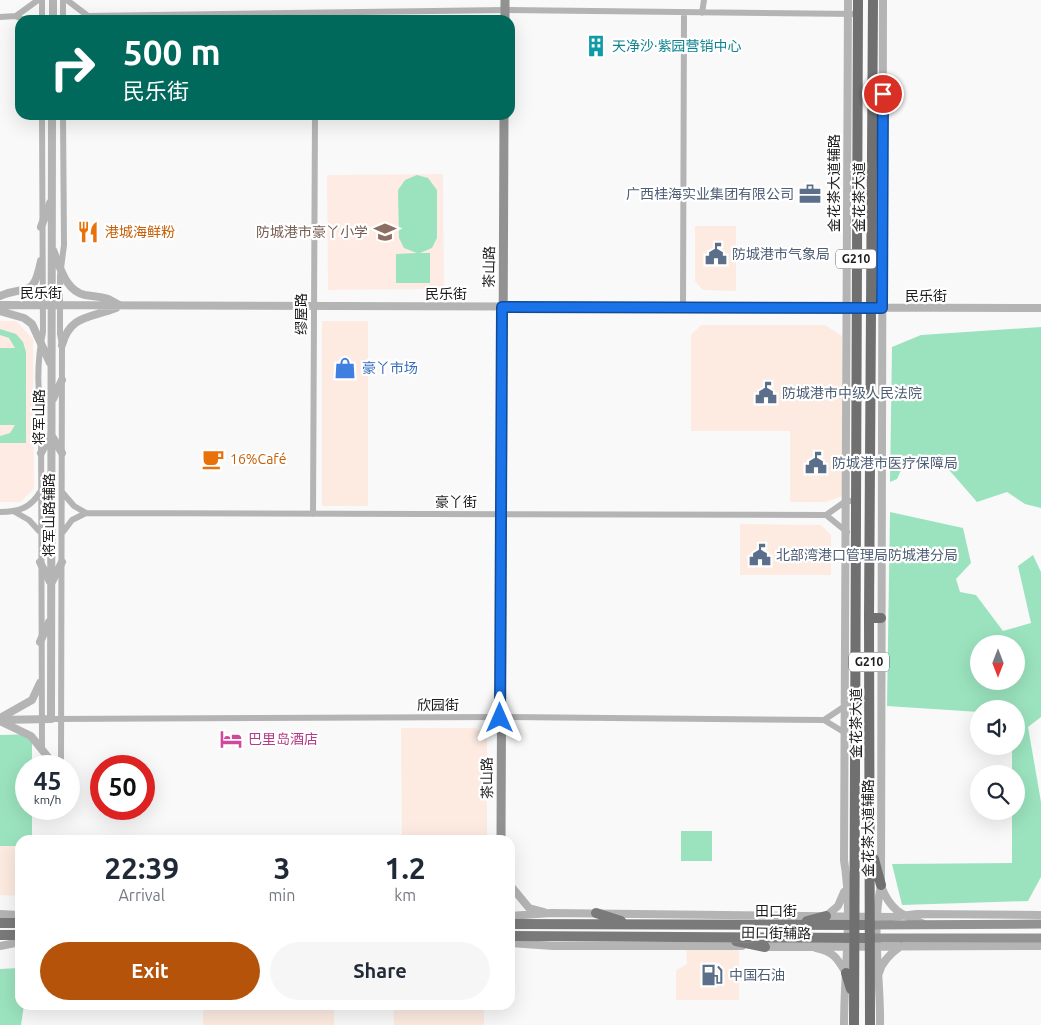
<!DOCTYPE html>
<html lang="en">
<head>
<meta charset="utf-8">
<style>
  :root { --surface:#fff; --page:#f6f6f7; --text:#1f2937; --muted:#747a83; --accent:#b45309 }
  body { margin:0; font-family:Ubuntu,"Noto Sans SC",sans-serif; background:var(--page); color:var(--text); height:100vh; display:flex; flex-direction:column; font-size:19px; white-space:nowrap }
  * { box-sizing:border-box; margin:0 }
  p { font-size:16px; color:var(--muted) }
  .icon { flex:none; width:28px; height:28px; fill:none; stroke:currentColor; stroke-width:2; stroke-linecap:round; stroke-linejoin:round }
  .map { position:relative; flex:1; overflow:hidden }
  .sheet { position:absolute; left:15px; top:835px; width:500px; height:175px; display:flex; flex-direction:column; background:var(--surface); border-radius:15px; box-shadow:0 5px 20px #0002 }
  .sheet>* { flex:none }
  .top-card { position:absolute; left:15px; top:15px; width:500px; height:105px; border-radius:15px; box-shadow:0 5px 20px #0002; background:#00695c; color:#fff; overflow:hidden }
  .needle { width:32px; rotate:180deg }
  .controls { position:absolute; left:970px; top:635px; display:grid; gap:10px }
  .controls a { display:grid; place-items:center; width:55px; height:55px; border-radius:50%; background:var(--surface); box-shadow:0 5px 20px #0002; font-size:25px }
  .speed { position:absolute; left:15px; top:755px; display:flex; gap:10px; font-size:25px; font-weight:700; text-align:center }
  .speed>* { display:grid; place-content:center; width:65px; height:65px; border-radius:50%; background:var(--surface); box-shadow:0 5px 20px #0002; line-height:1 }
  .speed small { font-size:12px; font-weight:400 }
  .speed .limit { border:8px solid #d22; background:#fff; color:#111 }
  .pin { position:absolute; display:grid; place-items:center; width:42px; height:42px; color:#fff; margin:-21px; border:2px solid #fff; border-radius:50%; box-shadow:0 1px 5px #0007 }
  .me { position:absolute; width:55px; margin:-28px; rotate:0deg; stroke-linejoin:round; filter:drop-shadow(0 0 4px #0008) }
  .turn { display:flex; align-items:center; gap:18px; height:105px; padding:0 25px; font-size:22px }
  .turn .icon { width:65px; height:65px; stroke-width:2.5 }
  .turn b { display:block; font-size:35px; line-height:42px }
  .eta { display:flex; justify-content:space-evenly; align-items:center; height:85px; text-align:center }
  .eta b { font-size:30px; font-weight:700; line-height:35px }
  .button { display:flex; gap:10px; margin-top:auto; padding:10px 25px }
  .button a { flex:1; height:58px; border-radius:30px; background:var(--accent); color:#fff; font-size:20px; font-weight:700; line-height:58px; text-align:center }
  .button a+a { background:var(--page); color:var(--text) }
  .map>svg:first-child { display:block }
</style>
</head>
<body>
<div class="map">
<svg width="1041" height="1025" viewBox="0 0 1041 1025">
  <rect width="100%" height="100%" fill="#f9f9fa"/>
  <path fill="#fdebe1" d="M695,226H736V291L703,290L695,281Z
    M322,321H368V506H322Z
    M701,325H825L842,336V496L826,502H790V431H691V335Z
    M740,524L821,525L831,535V575H740Z
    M401,728H476L487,739V840H402Z
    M0,846H20V896L0,895Z
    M686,948L739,949V1000H676V970L687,964Z
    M203,1005H334V1025H203Z
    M393,1005H484V1025H394Z"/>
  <path fill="#feebe3" d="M443,174L444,289L328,290L327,175Z
    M0,321H16L33,339L34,488L21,502H0Z"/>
  <path fill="#9be3be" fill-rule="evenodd" d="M417,175L428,178L437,190V238L432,248L420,253H430V283H396V254L417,253L404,248L399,238L398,190L405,180Z
    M1041,327V508L1025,504L1007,492L977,502L950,471L906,459L897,479L890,482L892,347L921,335Z
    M0,329L16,334L23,342L26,352V443H0V436L10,433L15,425H0V348H15L9,338L0,335Z
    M890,512L963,528L971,563L956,579L960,592L976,595L1003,631L1031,623L1018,566L1033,555L1041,572V717L1028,727L1041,802V877L1028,901L902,905L892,864L1012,863V811H1016V774H1012V746H1016V709H979V712L887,706ZM979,644H1016V681H979Z
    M32,734V766H26V809H32V840H20V846H0V735Z
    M681,831H712V861H681Z
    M20,968V1005H24L21,1025H0V969Z"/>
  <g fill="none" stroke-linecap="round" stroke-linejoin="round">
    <path stroke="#b4b4b4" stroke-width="6" d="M67,0L88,16
      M702,13L704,0
      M16,16L38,0
      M0,17L16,16L24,20
      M42,20V0
      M63,20V0
      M80,20L88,16L505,10L858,14
      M42,115L43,332C37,360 37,387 41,416L42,748
      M683,307L684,12
      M62,492L74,506L86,513L826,515
      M0,512C18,512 31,508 40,492
      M15,512L29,520L39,531
      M313,514L315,115
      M63,532L72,520L86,513
      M847,532L826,515L846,501H856
      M51,719L500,717L824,720
      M847,734L824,720L845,706H855
      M61,766L62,345L60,334V276L64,245L63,115"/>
    <path stroke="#b4b4b4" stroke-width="8" d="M53,20V0
      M41,227L50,203
      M53,250C60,266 65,291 85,295C102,298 103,295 119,305
      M0,296C27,284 33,300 41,261
      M0,305L1041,308
      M0,311L24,318L32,324L50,363
      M62,345C70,315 90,318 116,308
      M53,399L62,380
      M52,436L62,453
      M41,453L50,436
      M40,562L50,582
      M52,582L62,562
      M40,642L49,622
      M0,718L32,700L40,683
      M0,720L51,719L52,115
      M0,721L31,736L51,761
      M510,885L529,908L544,912
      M881,886C890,910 901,915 924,924
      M0,914L20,915
      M510,916L551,913L892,917L917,914L1041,915
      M826,916L838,906L844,892
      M510,943L553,946H742
      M0,946L20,942
      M761,947L1041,946
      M816,948C833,951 838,959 846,973
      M879,973C882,961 891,953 901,946
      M844,1025C844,971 853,914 844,860L848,0
      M880,1025C881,979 871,931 881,885L883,0"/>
    <path stroke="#939292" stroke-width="9" d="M505,20V0
      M501,840L504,115
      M870,925L1041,924
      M870,938H1041"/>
    <path stroke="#7b7a7a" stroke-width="10" d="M596,913L621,921
      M807,921L826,916
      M0,923H20
      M510,924L870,925
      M0,935H20
      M510,936L870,938
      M736,941L765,947"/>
    <path stroke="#717070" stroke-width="10" d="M869,618H881
      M874,859L881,885
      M846,973L851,989
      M854,1025L858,0
      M870,1025L869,618L873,0"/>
  </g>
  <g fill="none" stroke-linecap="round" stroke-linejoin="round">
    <g stroke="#114b97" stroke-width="12">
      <path id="route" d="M500,718L502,307L882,308L883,94"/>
    </g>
    <use href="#route" stroke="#1a73e8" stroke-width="9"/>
  </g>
  <defs>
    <g id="building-bare" transform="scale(1.725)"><path d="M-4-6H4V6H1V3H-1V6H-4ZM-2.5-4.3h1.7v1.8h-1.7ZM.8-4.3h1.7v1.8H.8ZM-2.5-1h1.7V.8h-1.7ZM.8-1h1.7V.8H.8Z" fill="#0f9aa8" stroke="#fff" stroke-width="2.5" paint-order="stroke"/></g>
    <g id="office-bare" transform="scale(1.725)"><path d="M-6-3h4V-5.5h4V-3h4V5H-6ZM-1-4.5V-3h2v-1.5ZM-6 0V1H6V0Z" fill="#5c6f8a" stroke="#fff" stroke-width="2.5" paint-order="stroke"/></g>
    <g id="restaurant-bare" transform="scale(1.725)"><path d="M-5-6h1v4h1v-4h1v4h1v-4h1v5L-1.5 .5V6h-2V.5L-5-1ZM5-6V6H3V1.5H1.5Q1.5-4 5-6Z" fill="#e8710a" stroke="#fff" stroke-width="2.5" paint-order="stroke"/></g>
    <g id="school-bare" transform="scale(1.725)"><path d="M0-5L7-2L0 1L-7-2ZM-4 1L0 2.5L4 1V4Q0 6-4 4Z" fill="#8d6e63" stroke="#fff" stroke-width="2.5" paint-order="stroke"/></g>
    <g id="civic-bare" transform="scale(1.725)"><path d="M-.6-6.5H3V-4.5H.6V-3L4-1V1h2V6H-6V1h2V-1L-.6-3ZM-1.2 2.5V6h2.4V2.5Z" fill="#5c6f8a" stroke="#fff" stroke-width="2.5" paint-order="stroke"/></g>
    <g id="shop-bare" transform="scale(1.725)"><path d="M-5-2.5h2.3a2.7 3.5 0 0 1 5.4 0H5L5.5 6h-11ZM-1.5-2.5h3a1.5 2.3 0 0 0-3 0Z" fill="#3f7fe0" stroke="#fff" stroke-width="2.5" paint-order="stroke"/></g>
    <g id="cafe-bare" transform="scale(1.725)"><path d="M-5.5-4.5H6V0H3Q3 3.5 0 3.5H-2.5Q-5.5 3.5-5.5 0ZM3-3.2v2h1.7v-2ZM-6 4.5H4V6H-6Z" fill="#e8710a" stroke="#fff" stroke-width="2.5" paint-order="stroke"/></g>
    <g id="hotel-bare" transform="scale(1.725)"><path d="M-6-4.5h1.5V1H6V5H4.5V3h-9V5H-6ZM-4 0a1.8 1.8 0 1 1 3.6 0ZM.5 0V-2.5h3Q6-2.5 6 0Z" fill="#d1479c" stroke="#fff" stroke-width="2.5" paint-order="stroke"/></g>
    <g id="fuel-bare" transform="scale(1.725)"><path d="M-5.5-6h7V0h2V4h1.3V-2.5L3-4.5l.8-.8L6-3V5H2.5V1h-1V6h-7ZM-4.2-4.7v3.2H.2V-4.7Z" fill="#5c6f8a" stroke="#fff" stroke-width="2.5" paint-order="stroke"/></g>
  </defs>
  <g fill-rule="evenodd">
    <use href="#building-bare" x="596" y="46"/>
    <use href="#office-bare" x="810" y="194"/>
    <use href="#restaurant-bare" x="88" y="232"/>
    <use href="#school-bare" x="385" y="232"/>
    <use href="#civic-bare" x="716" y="254"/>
    <use href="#shop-bare" x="345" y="368"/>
    <use href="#civic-bare" x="766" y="393"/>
    <use href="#cafe-bare" x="213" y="459"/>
    <use href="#civic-bare" x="816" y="463"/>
    <use href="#civic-bare" x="760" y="555"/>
    <use href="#hotel-bare" x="231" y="739"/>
    <use href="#fuel-bare" x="712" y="975"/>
  </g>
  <g text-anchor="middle" stroke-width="4.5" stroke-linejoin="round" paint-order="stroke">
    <g fill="#fff" stroke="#616162" stroke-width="1">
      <rect x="836" y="249.5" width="40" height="19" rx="4"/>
      <rect x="849" y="652.5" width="40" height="19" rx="4"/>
    </g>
    <g font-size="12" font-weight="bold" fill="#1d1d1e">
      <text x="856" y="263">G210</text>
      <text x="869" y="666">G210</text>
    </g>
    <g font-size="14" fill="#0d838f" stroke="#fff" text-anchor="start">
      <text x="612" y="51">天净沙·紫园营销中心</text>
    </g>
    <g font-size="14" fill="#1d1d1e" stroke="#fff">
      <text transform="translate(834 183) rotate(-90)" y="5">金花茶大道辅路</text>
      <text transform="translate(859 197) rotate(-90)" y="5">金花茶大道</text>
      <text transform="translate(489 267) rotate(-89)" y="5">茶山路</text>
      <text x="41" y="298">民乐街</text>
      <text x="446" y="299">民乐街</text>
      <text x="926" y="301">民乐街</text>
      <text transform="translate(301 314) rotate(-90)" y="5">缪屋路</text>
      <text transform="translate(39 417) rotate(-90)" y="5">将军山路</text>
      <text x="456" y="507">豪丫街</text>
      <text transform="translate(49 515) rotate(-90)" y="5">将军山路辅路</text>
      <text x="438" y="710">欣园街</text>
      <text transform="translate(856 723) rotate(-90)" y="5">金花茶大道</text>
      <text transform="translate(487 778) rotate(-91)" y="5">茶山路</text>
      <text transform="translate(868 828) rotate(-90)" y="5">金花茶大道辅路</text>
      <text x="776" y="916">田口街</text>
      <text transform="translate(776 933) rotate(1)" y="5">田口街辅路</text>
    </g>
    <g font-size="14" fill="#4e5e75" stroke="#fff" text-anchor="start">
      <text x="794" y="199" text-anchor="end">广西桂海实业集团有限公司</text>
      <text x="732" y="259">防城港市气象局</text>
      <text x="782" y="398">防城港市中级人民法院</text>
      <text x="832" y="468">防城港市医疗保障局</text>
      <text x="776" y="560">北部湾港口管理局防城港分局</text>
      <text x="729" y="980">中国石油</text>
    </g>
    <g font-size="14" fill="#c56008" stroke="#fff" text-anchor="start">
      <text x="105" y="237">港城海鲜粉</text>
      <text x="230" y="464">16%Café</text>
    </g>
    <g font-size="14" fill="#785e54" stroke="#fff" text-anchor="end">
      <text x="368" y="237">防城港市豪丫小学</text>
    </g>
    <g font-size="14" fill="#366cbe" stroke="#fff" text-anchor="start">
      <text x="362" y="373">豪丫市场</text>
    </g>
    <g font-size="14" fill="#b23c85" stroke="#fff" text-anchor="start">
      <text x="248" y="744">巴里岛酒店</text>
    </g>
  </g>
</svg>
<div class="controls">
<a><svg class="needle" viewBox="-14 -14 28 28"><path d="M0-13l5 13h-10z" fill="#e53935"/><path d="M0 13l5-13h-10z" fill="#747a83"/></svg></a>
<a><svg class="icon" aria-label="sound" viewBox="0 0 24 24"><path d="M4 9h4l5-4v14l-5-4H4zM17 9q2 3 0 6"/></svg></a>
<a><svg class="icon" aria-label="search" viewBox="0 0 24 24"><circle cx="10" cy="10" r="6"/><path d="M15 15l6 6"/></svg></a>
</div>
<div class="speed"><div>45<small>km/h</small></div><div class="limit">50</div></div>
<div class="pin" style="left:883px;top:94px;background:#d93025"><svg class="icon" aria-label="arrive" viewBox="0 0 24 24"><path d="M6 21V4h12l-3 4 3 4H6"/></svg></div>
<svg class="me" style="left:500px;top:718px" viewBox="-20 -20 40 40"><path d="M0-17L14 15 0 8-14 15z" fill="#1a73e8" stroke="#fff" stroke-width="4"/></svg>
<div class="top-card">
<div class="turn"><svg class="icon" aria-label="right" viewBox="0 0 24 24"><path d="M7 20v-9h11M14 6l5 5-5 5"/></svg><div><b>500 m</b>民乐街</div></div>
</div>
<section class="sheet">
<div class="eta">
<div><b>22:39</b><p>Arrival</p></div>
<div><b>3</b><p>min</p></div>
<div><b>1.2</b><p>km</p></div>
</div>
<div class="button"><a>Exit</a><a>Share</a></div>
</section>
</div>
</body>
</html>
